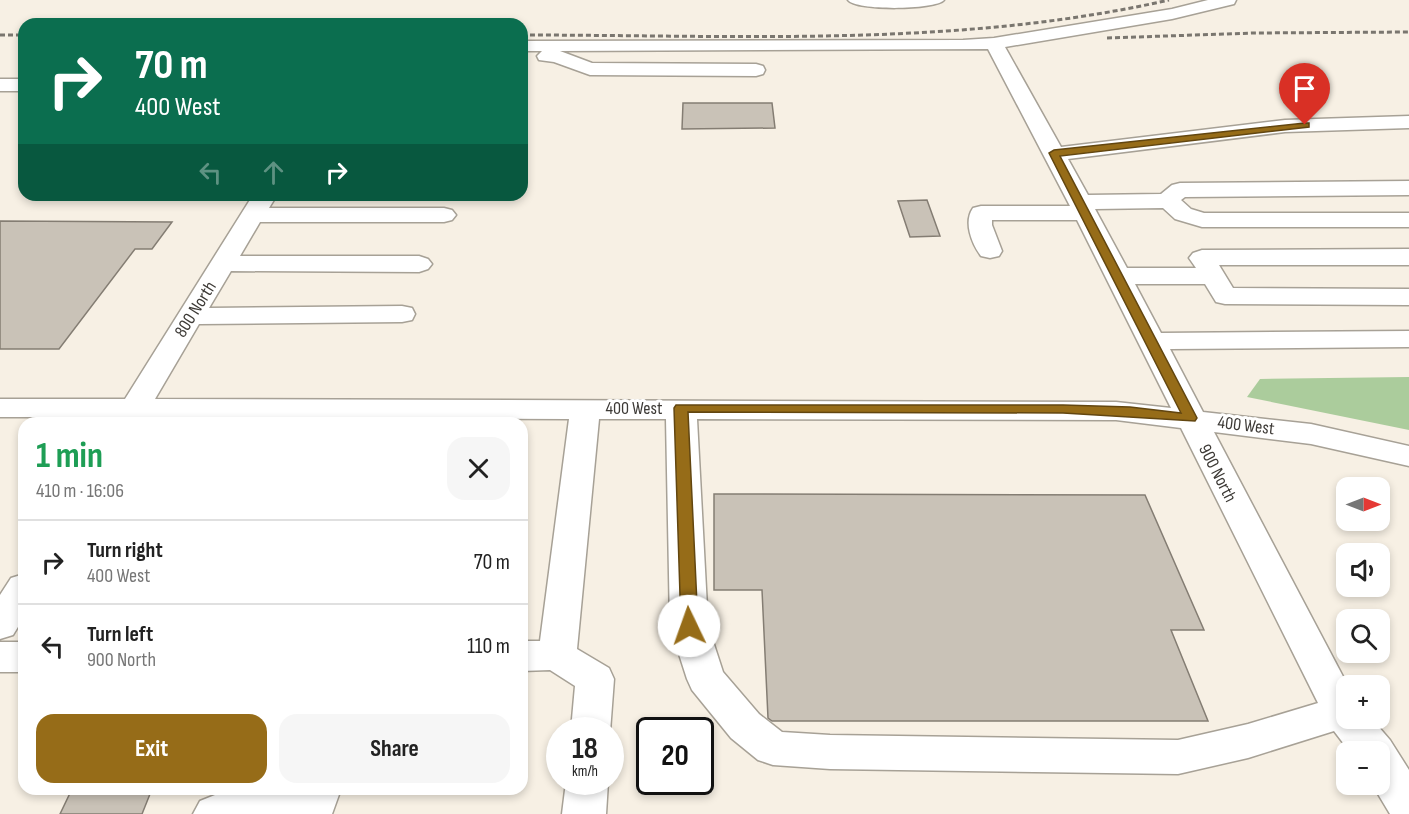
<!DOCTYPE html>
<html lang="en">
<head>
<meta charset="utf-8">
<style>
  :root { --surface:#fff; --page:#f6f6f6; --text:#222; --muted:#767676; --line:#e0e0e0; --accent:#966c18 }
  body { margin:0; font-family:"Sofia Sans Condensed",sans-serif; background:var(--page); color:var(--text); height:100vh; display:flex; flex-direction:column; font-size:22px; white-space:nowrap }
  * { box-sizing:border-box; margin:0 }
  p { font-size:20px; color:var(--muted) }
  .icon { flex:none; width:33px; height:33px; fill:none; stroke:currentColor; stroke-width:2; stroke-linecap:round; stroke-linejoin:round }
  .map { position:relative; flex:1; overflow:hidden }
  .drawer { position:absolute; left:18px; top:417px; width:510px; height:378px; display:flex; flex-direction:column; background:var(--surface); border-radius:18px; box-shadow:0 3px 9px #0003 }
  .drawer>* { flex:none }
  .top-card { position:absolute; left:18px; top:18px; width:510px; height:183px; border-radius:18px; box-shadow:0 3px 9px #0003; background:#0b6e4f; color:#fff; overflow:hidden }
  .needle { width:39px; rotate:90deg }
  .tools { position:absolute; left:1336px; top:477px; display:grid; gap:12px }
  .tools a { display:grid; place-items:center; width:54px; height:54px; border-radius:12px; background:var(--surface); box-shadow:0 3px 9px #0003; font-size:30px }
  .speed { position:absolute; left:546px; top:717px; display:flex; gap:12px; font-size:30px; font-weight:700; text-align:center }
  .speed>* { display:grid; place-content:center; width:78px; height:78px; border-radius:50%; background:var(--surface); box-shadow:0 3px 9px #0003; line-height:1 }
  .speed small { font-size:15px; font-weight:400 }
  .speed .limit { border:3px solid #111; border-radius:9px; background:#fff; color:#111 }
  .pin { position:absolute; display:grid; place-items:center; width:51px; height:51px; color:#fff; margin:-62px -26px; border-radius:50% 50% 50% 0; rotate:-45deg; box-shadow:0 0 6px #0007 }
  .pin .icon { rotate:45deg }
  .me { position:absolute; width:66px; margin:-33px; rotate:357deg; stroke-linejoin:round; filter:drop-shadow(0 0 4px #0008) }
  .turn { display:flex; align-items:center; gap:21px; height:126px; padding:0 18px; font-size:27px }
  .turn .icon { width:78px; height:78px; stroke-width:2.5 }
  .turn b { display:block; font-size:42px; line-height:51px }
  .lanes { display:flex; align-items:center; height:57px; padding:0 18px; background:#0003; justify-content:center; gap:30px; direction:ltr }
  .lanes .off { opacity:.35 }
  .round { display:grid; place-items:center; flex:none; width:63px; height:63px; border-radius:18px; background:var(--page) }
  .headline { display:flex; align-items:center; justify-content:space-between; height:102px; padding:0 18px }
  h1 { font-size:36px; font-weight:700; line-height:45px; color:#1e9e55 }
  .action { display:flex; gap:12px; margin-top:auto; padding:12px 18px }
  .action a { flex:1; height:69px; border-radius:18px; background:var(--accent); color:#fff; font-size:24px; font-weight:700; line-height:69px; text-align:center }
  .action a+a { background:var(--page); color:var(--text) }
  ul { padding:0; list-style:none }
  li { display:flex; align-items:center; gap:18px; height:84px; padding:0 18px; border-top:2px solid var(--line) }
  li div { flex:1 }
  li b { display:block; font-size:22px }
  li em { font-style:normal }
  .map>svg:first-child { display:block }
</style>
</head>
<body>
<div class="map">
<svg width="1409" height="814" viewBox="0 0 1409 814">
  <rect width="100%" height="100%" fill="#f7f0e4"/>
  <path fill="#abcc9c" d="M1409,377V430L1247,397L1260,379Z"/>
  <path fill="#c9c2b7" stroke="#847d73" stroke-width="1.5" d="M683,103H772L775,128L682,129Z
    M927,200L940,236L910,237L898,201Z
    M0,221L172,222L152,249H135L59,349H0Z
    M714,494L1145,495L1204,630H1171L1208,721H772L768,718L762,590H714Z
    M72,789H152L142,814H60Z"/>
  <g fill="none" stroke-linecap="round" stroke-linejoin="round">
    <g stroke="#a7a196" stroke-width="3">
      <path id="minor" d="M848,0H944C936,10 856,11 848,0Z
        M1208,0H1236L1234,4L1172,19L1005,47L1061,147L1285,120L1409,116V128L1285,132L1068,159L1088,195L1161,194L1172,185L1180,183L1409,181V195L1185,197L1181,200L1191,209L1204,213H1409V227H1202L1175,219L1163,208L1095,209L1127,268H1196L1189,258L1193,253L1202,250L1409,249V265H1219L1233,288L1409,289V305L1225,304L1216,302L1205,284H1135L1161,333L1409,331V347L1170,349L1203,412L1311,424L1409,446V466L1311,444L1214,432L1348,686L1347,718H1371L1390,740L1409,770V814H1390L1372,784H1380V752H1350L1334,731L1248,758L1178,774L830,769L773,765L758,760L731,738L692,690L687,679L670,626L666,419H599L577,649L609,668L614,679L610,732L571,730L575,686L550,670L522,671V641H540L569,419L144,417L140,423H114L112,420L113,417H0V399H125L253,195H277L269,208H444L452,210L456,215L452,220L444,222H260L240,256H419L428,259L432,264L428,269L419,272L231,271L209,308L402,306L412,308L415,314L412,320L402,322L199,324L155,399L1116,402L1171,408L1077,220H992V225L1002,251L999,256L990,258L981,256C972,244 963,222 973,208L981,206H1070L988,49L560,51L592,63L756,64L763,66L765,70L763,74L756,76L590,75L554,62L539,60L537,56L542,51H522V41L963,40L994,38L1172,9ZM697,419L1116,420L1181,428L1318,703L1248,724L1178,740L830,735L782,732L759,714L723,672L708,626Z
        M0,79H24V91H0Z
        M24,574V617L13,635L0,639V595L11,578Z
        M0,642H24V672H0Z
        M566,782H608L606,814H562Z
        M285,789H341L332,814H193L200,801L215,795Z"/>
    </g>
    <use href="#minor" fill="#fff" fill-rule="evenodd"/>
    <path stroke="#7a766f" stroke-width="3" stroke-dasharray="5 3" stroke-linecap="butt" d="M0,35H24
      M522,35C738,35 957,48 1169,0
      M1107,38L1254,33L1409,32"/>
  </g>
  <path fill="#966c18" stroke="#624610" stroke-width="1.5" d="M1305,123H1309V127L1060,156L1197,418L1195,421L1063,413L688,412L698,626L695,630L689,632L683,630L681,626L674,408L676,405H1063L1130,407L1181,413L1049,153L1054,150Z"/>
  <g text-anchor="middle" stroke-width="6" stroke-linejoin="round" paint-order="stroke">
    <g font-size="18" fill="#3d3a36" stroke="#fff">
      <text transform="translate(195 309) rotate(-58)" y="6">800 North</text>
      <text x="634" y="414">400 West</text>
      <text transform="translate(1246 425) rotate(7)" y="6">400 West</text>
      <text transform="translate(1218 473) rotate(63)" y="6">900 North</text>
    </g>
  </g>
</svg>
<div class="tools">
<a><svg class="needle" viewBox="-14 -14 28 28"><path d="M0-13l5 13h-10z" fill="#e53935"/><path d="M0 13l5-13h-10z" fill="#767676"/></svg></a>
<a><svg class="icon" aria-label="sound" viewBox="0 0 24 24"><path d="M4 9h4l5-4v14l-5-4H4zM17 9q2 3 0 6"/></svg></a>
<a><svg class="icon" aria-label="search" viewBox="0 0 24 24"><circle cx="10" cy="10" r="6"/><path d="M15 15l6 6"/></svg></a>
<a>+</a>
<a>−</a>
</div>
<div class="speed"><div>18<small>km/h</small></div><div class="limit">20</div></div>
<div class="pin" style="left:1305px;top:125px;background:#d93025"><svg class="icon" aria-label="arrive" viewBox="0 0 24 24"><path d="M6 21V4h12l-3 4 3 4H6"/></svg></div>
<svg class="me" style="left:689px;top:626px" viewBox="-20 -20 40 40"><circle r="19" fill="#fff"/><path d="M0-13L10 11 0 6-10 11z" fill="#966c18"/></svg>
<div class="top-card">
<div class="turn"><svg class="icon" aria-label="right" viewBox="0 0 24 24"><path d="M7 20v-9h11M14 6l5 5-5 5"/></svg><div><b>70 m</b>400 West</div></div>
<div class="lanes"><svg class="icon off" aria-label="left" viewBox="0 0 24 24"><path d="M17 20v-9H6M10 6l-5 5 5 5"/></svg><svg class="icon off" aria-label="ahead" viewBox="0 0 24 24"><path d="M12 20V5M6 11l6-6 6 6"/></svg><svg class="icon" aria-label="right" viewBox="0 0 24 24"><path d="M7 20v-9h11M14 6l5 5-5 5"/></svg></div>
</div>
<section class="drawer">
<div class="headline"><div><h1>1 min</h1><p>410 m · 16:06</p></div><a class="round"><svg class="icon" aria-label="close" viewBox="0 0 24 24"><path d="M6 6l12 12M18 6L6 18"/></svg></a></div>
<ul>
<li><svg class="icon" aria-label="right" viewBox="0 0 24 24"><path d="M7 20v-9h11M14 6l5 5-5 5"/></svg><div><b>Turn right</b><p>400 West</p></div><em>70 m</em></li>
<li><svg class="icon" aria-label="left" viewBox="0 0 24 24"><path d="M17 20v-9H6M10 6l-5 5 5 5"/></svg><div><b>Turn left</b><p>900 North</p></div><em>110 m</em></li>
</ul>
<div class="action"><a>Exit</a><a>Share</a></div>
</section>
</div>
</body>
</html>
